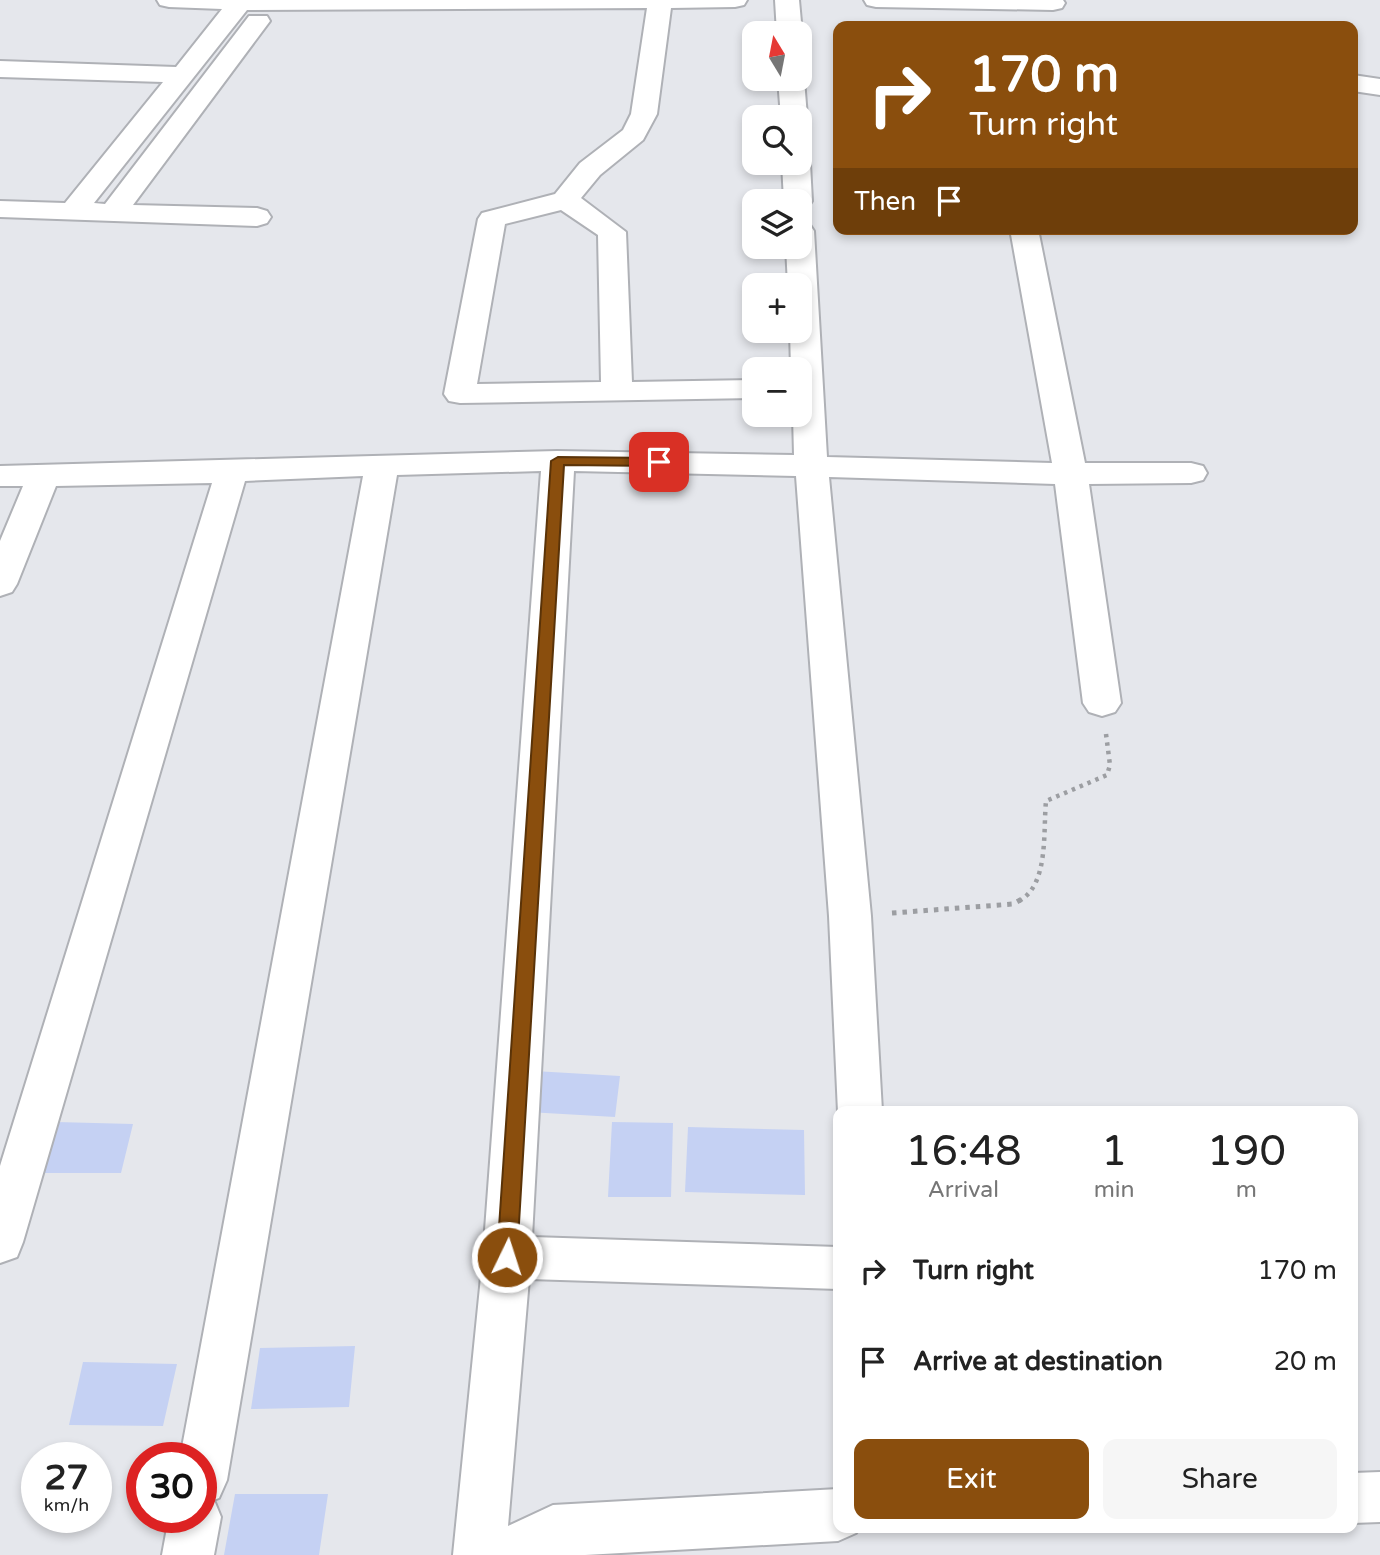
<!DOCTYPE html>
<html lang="en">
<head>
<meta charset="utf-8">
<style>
  :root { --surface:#fff; --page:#f6f6f6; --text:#222; --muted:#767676; --accent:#8a4e0d }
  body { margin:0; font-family:"Varela Round",sans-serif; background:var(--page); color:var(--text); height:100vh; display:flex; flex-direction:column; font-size:26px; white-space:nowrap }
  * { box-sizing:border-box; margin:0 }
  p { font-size:23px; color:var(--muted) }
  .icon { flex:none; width:38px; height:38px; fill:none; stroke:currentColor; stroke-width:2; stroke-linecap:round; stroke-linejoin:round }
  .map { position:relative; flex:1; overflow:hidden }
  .drawer { position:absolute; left:833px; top:1106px; width:525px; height:427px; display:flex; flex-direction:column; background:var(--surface); border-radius:14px; box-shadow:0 4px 10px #0003 }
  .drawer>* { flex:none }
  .hud { position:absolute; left:833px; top:21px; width:525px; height:214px; border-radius:14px; box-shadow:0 4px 10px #0003; background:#8a4e0d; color:#fff; overflow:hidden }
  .needle { width:46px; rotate:350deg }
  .buttons { position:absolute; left:742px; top:21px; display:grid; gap:14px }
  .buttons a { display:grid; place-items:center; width:70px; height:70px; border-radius:14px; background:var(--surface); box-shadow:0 4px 10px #0003; font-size:35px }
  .speed { position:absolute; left:21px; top:1442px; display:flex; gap:14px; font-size:35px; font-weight:700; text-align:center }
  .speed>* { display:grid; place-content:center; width:91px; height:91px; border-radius:50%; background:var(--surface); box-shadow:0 4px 10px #0003; line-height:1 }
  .speed small { font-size:18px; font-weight:400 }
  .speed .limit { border:10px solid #d22; background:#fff; color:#111 }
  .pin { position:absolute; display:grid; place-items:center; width:60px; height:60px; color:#fff; margin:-30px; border-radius:14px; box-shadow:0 4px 10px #0006 }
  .me { position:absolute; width:77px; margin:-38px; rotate:4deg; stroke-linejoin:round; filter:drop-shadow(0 0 5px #0008) }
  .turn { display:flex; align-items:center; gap:24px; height:147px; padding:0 21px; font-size:32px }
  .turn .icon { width:91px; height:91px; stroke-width:2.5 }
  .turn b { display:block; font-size:49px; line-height:60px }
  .then { display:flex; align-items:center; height:66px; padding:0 21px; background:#0003; gap:14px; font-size:26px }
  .eta { display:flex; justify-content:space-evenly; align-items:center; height:119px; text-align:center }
  .eta b { font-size:42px; font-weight:600; line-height:49px }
  .action { display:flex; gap:14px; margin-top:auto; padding:14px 21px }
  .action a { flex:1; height:80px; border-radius:14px; background:var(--accent); color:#fff; font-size:28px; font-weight:600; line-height:80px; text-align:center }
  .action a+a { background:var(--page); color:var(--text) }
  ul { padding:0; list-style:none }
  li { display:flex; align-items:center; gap:21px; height:91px; padding:0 21px }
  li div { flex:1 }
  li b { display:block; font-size:26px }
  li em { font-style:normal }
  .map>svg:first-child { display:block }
</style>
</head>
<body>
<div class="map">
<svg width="1380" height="1555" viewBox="0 0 1380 1555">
  <rect width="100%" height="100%" fill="#e5e7ec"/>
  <path fill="#c5d1f3" d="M534,1071L620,1076L615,1117L528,1112Z
    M56,1122L133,1124L121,1173H42Z
    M612,1122L673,1123L671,1197H608Z
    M688,1127L804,1130L805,1195L685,1192Z
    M355,1346L349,1407L251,1409L260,1348Z
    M83,1362L177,1364L163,1426L69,1425Z
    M235,1494H328L319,1555H224Z"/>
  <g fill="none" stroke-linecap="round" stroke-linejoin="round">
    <g stroke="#afb1b6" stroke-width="4">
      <path id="minor" d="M157,0H747L744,5L735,7L671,8L657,114L643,140L600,175L581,198L626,232L632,382L754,380V398L460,403L449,401L444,394L478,219L482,213L555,194L580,163L623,130L631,114L647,8L247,10L94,203L105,204L249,16H267L270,21L133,205L257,208L267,211L271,217L267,223L257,226L0,217V201L65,203L163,82L0,77V61L176,67L222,9L169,7L160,5ZM561,210L598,235L601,382L477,384L505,224Z
        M775,0H799L802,33L800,36L777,33Z
        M864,0H1063L1065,3L1062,8L1053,10L876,7L867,5Z
        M800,73L804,79L807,117L800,124V117H781L778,79H800Z
        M1353,75L1380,79V95L1353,91Z
        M800,156L810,163L812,201L808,207L800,209V201H784L782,163H800Z
        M800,222L810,225L814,231L827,457L1052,463L1010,229H1038L1085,463H1191L1203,466L1207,473L1203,480L1191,483L1089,484L1121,703L1115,712L1102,716L1089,712L1083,703L1055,484L829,477L871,916L882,1111L838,1112L829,916L796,476L574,471L532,1237L838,1247V1289L529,1279L508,1526L553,1505L838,1489V1528H859L856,1533L838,1541L585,1555H453L483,1257L541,471L397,475L227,1480L219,1498L214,1500L221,1517L214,1555H162L169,1517H201V1458H180L363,476L245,481L23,1242L17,1257L0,1263V1166L212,483L56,486L17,584L12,592L0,596V541L23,486H0V466L557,451L794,455L793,415H800V369H791L790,331H800V285H788L786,247H800Z
        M1380,1472V1522L1353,1523V1473Z"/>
    </g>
    <path stroke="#9c9ea2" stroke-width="4.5" stroke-dasharray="3.5 5" stroke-linecap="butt" d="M1019,901C1049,885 1043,832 1046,801L1107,775L1110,765L1106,734"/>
    <path stroke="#9c9ea2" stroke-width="5" stroke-dasharray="4.5 6" stroke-linecap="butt" d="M892,913L1013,904L1022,899"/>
    <use href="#minor" fill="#fff" fill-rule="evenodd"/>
  </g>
  <path fill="#8a4e0d" stroke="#5a3308" stroke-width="2" d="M558,457L659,458L666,462L659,466L564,465L517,1257L514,1263L507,1266L500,1263L497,1257L551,461Z"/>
</svg>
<div class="buttons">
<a><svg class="needle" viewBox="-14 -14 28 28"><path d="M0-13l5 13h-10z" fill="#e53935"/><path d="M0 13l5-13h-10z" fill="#767676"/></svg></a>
<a><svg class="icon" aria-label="search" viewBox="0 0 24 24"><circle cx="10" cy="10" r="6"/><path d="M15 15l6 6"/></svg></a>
<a><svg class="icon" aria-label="layers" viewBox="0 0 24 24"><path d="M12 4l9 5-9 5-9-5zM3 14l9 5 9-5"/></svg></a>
<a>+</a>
<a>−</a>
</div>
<div class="speed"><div>27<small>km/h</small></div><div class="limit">30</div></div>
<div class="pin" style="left:659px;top:462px;background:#d93025"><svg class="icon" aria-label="arrive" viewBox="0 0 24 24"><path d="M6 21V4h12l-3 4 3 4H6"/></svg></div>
<svg class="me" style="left:507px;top:1257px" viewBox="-20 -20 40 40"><circle r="17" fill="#8a4e0d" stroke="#fff" stroke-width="3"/><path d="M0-11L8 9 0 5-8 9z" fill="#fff"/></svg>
<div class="hud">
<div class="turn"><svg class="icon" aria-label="right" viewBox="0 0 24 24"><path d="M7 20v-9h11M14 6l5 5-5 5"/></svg><div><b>170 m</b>Turn right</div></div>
<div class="then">Then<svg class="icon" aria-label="arrive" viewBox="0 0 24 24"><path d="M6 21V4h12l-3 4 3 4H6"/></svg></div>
</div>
<section class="drawer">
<div class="eta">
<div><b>16:48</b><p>Arrival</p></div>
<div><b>1</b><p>min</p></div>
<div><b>190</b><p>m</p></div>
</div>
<ul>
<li><svg class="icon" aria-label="right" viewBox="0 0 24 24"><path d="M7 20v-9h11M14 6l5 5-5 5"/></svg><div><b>Turn right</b></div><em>170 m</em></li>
<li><svg class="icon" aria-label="arrive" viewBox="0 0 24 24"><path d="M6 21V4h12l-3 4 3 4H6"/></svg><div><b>Arrive at destination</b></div><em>20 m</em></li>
</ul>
<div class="action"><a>Exit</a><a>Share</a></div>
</section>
</div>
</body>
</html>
